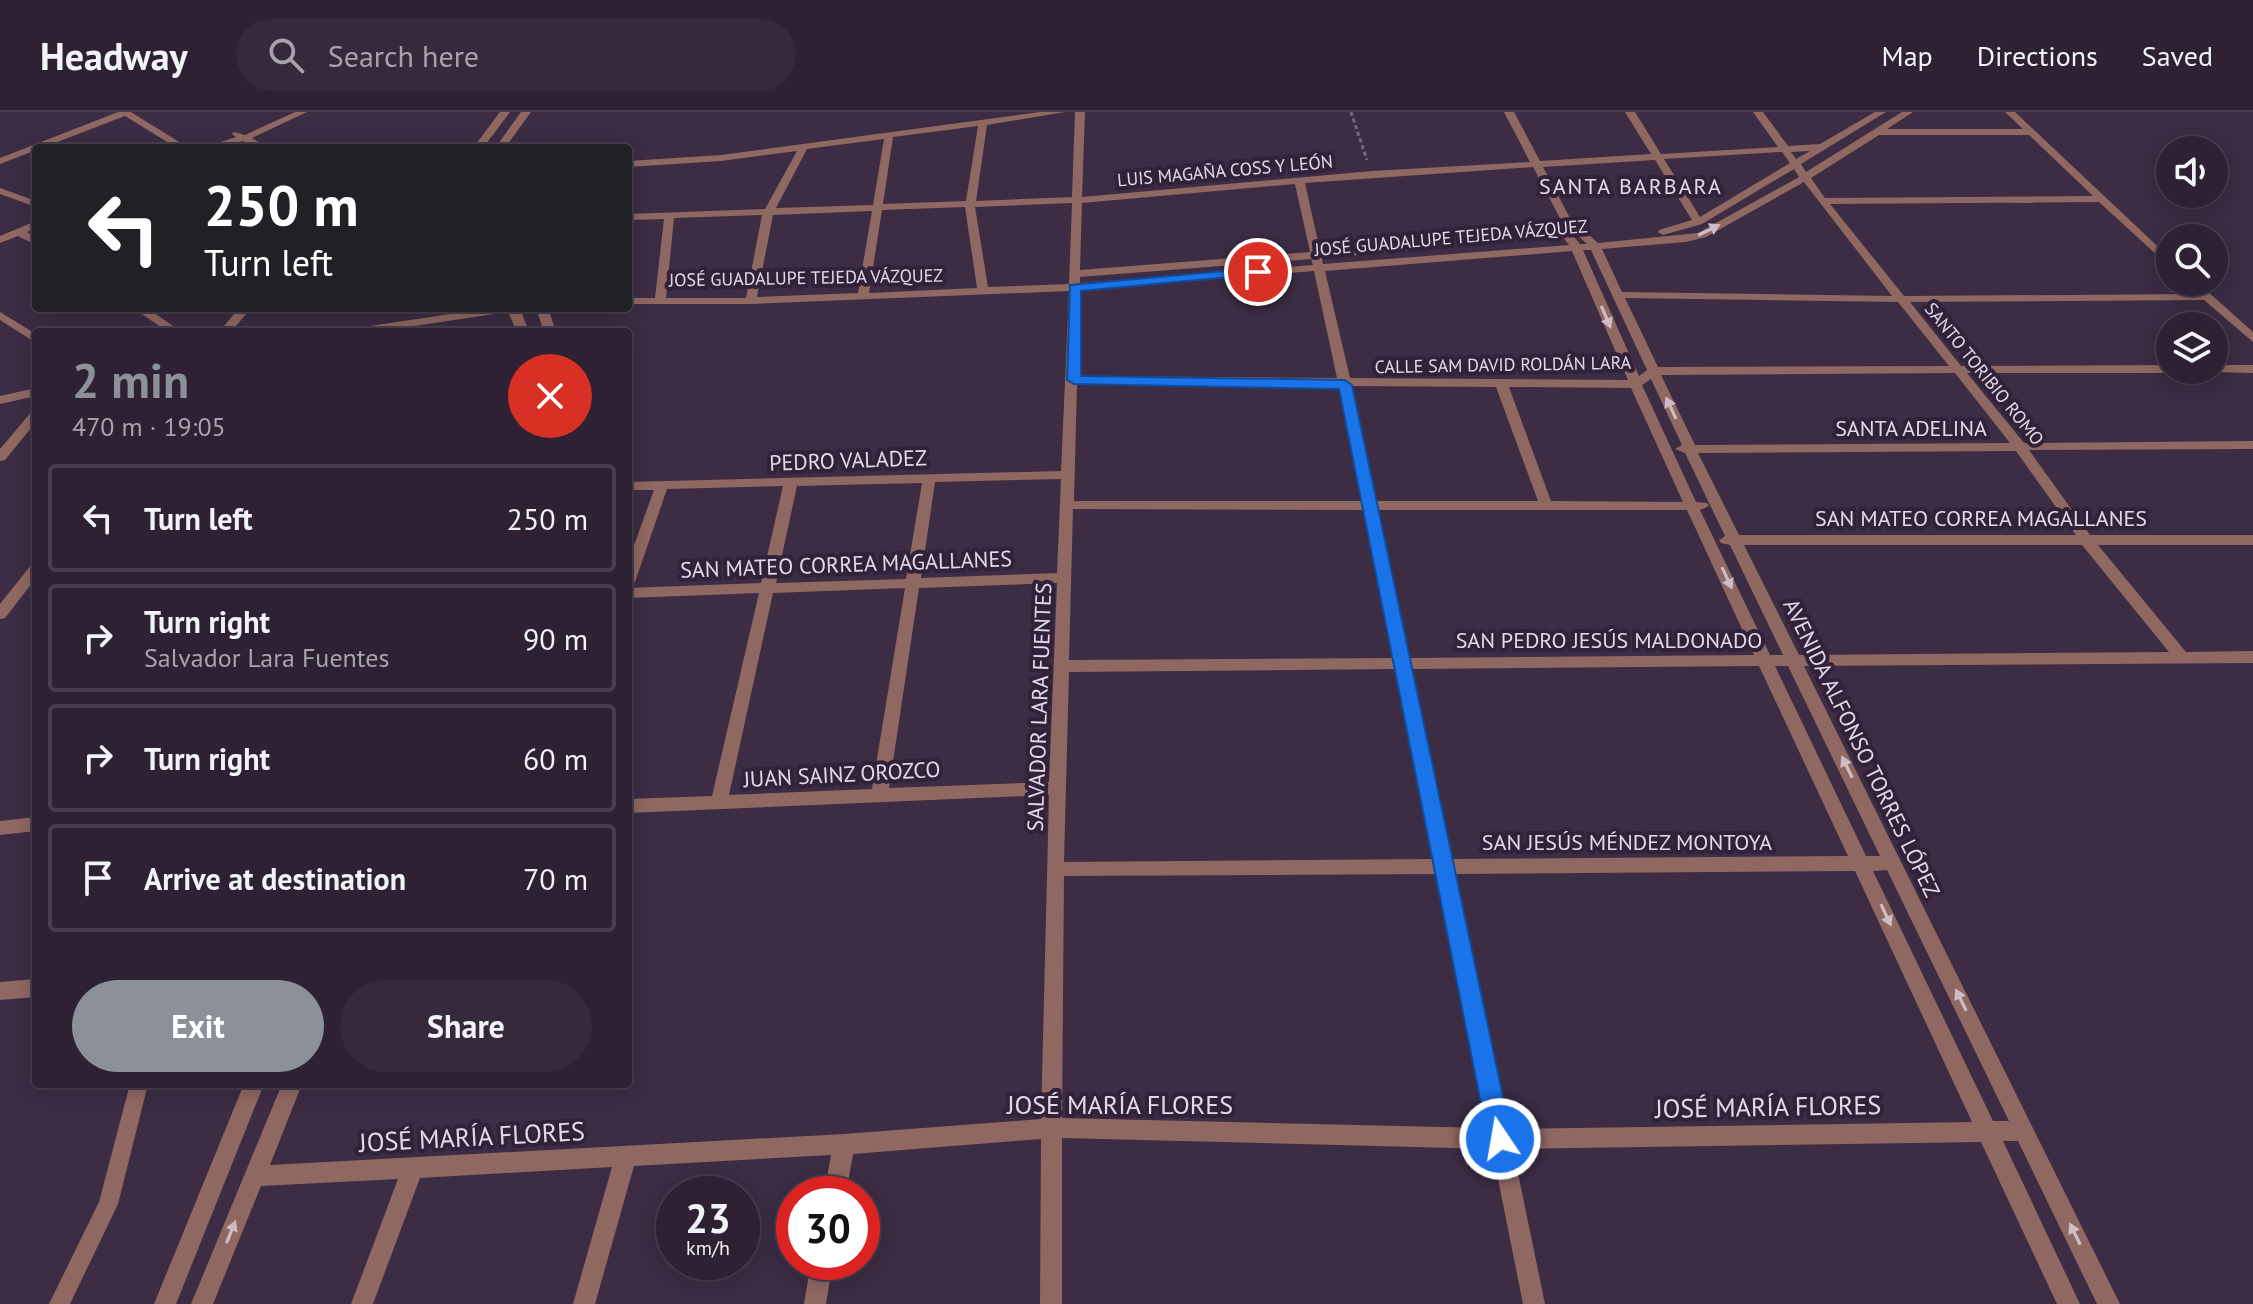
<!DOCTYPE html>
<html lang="en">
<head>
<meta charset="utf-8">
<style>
  :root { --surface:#2d2133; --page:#35293b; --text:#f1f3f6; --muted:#a7a3ac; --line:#483e4e; --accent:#8c9099 }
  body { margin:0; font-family:"PT Sans",sans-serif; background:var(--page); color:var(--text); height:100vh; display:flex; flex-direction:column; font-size:30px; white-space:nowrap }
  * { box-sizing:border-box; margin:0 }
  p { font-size:26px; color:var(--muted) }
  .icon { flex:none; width:44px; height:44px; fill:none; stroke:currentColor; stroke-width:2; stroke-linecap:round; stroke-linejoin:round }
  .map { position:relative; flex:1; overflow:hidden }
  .panel { position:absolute; left:32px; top:216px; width:600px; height:760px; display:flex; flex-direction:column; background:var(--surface); border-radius:8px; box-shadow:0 4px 20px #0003,0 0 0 2px var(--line) }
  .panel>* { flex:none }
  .hud { position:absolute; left:32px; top:32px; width:600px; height:168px; border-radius:8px; box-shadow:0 4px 20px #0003,0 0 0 2px var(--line); background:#202124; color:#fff; overflow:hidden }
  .tools { position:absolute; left:2156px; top:24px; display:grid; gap:16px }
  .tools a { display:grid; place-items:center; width:72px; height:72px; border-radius:50%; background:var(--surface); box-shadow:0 4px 20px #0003,0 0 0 2px var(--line); font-size:40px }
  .speed { position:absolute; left:656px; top:1064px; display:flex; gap:16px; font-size:40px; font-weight:700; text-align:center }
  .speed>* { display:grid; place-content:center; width:104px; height:104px; border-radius:50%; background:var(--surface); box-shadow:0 4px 20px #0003,0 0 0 2px var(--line); line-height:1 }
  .speed small { font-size:20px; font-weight:400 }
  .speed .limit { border:12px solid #d22; background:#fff; color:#111 }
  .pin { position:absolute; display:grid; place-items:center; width:68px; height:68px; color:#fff; margin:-34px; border:4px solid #fff; border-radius:50%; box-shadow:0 2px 8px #0007 }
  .me { position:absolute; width:88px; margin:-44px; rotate:348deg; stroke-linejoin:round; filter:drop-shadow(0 0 6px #0008) }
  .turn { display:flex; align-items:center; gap:28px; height:168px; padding:0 40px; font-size:36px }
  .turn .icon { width:104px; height:104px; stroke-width:2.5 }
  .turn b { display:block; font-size:56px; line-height:68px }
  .round { display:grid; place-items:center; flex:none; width:84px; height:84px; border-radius:42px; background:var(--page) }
  .head { display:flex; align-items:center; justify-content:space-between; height:136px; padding:0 40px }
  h1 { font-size:48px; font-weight:800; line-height:60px; color:var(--accent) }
  .button { display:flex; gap:16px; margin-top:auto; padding:16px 40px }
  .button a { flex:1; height:92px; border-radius:48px; background:var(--accent); color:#fff; font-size:32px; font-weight:800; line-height:92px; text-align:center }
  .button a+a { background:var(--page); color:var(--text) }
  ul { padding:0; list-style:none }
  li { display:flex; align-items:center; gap:24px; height:108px; margin:0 16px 12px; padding:0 24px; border:4px solid var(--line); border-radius:8px }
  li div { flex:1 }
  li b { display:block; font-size:30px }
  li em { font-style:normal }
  header { display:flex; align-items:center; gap:48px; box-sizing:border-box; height:112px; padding:0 40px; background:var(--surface); border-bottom:2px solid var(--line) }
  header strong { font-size:38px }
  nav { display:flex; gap:44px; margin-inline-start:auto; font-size:28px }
  .search { width:560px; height:72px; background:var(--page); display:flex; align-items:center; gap:20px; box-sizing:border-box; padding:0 28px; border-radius:44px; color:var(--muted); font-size:30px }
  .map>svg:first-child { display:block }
</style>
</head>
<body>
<header>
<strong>Headway</strong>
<div class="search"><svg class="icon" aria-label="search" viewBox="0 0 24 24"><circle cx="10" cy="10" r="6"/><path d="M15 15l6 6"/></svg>Search here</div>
<nav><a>Map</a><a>Directions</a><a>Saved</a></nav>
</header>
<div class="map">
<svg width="2253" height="1192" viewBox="0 0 2253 1192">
  <rect width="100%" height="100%" fill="#3c2c44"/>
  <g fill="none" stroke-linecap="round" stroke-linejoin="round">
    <path stroke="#75687d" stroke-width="3" stroke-dasharray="4 3" stroke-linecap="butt" d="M1351,0L1367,48"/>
    <path fill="#906862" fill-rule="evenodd" d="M130,972H148L118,1092L70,1192H49L99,1090Z"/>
    <path fill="#906862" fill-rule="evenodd" d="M118,0H131L189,36H177L125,4L0,52V46Z
      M295,0H307L252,26L268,36H256L243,29L218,36H202L236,25L232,22L234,20L245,23Z
      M500,0H510L483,36H473Z
      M521,0H531L505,36H495Z
      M1040,0H1065L987,13L976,89L1072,85L1075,0H1085L1082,85L1372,59L1530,50L1504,0H1514L1540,49L1651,42L1625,0H1635L1661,42L1778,35L1753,0H1763L1788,34L1820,32L1875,0H1886L1801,52L1806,60L1902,0H1913L1887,17H2023L2005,0H2015L2170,146V155L2099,90L1830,92L1904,184L2197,182L2184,170H2197L2253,220V230L2204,188L1910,190L1961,254L2170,253V258H2175L2170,261H1967L2024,331L2253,329V337L2029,338L2090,423H2253V433H2098L2186,540L2253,539V551L1804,554L2120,1192H2097L2018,1029H2003L2080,1192H2057L1981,1030L1513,1037L1545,1192H1523L1492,1037L1062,1026V1192H1040L1041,1027L853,1042L846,1082H824L831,1043L634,1054L595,1192H573L612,1055L420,1066L373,1192H351L398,1067L261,1074L213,1192H191L282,972H302L270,1053L844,1022L1041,1007L1049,683L628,701V687L712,684L759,481L628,486V476L761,471L783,374L667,377L635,470L628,475V450L654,378H628V370L1061,359L1069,179L751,192H628V186H655L664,107L628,108V102L765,97L797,39L721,49L628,55V49L721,43ZM978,14L966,89L883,92L893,25ZM1879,23H2029L2093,84L1825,86L1811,66ZM884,27L873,93L776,96L807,37ZM1810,39L1796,47L1791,40ZM1782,40L1790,51L1700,105L1664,47ZM1655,48L1692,108L1659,118L1658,120L1663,123L1702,112L1794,57L1799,65L1698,121L1598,131L1570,106L1543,55ZM1533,55L1561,108L1563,125L1569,133L1323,152L1322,146L1416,138L1421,135L1416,132L1320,139L1305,71ZM1804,70L1892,184L1622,180L1602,137L1686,130L1706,125ZM1295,72L1310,140L1080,158L1082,91ZM1072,91L1069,172L988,175L975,95ZM965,95L977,176L869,181L882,98ZM872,99L858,181L757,185L773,103ZM762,103L746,186H666L674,106ZM1573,119L1587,132H1580L1573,124ZM1583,138H1591L1647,258L1639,264ZM1572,139L1628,268L1350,266L1325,159ZM1311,147L1313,153L1080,171V165ZM1314,159L1337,266L1077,264L1080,178ZM1625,186L1898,190L1949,254L1658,255ZM1955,261L2010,331L1695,333L1661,263ZM1651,267L1682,333L1675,337L1685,341L1725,424L1719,428L1721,431L1730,433L1783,543H1770L1700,398L1709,394L1707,391L1696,390L1642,273ZM1077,272L1339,274L1362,389H1074ZM1351,274L1496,275L1538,389H1376ZM1509,275L1631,276L1683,390L1551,389ZM2016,339L2076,423H1739L1698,341ZM1061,367L1057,461L921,466L935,370ZM922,371L906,467L776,471L797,374ZM1073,397L1364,398L1393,546L1069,548ZM1378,398H1687L1754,543L1409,546ZM1744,433H2082L2169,540L1799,543ZM1057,471L1049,670L889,676L919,476ZM905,476L872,677L729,683L773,481ZM1759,554L1848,744L1451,747L1411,557ZM1775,554H1788L1880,744H1866ZM1396,557L1434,747L1064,750L1069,560ZM1887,758L2009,1009H1993L1873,759ZM1855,759L1972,1010L1508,1017L1454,762ZM1437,762L1487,1016L1062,1006L1064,764Z
      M0,76L36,89V95L0,82Z
      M36,109V116L27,120L36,126V133L18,124L0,131V124Z
      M133,196H147L182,220H168Z
      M239,196H251L231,220H219Z
      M491,196H520L529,220H517L508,200L374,220H344L350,217Z
      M536,196H548L556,220H544Z
      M0,200L36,222V231L0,208Z
      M2214,253H2253V261L2210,260L2214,258Z
      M36,276V284L0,292V284Z
      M36,298V310L5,348L0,349V337L32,299Z
      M36,451V466L5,506L0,507V492L31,453Z
      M36,705V719L0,723V709Z
      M36,867V885L0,888V870Z
      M244,972H264L176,1192H154Z
      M811,1150H833L826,1192H804Z"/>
  </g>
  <defs><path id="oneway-solid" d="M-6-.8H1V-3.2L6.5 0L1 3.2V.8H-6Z" transform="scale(2)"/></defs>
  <g fill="#cebdc6">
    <use href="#oneway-solid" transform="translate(1709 118) rotate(-26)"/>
    <use href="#oneway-solid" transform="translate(1606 205) rotate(67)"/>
    <use href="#oneway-solid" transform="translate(1671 296) rotate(-115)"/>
    <use href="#oneway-solid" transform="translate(1727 466) rotate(65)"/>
    <use href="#oneway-solid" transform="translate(1847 655) rotate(-116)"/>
    <use href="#oneway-solid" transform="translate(1886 803) rotate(65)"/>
    <use href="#oneway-solid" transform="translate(1961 888) rotate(-116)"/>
    <use href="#oneway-solid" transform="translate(231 1120) rotate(-68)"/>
    <use href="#oneway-solid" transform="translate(2075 1122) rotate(-116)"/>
  </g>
  <path fill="#1a73e8" stroke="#114b97" stroke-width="2" d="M1258,156L1262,157V162L1081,179V264L1345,268L1352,273L1512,1027L1508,1036L1500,1039L1492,1036L1488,1027L1339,277L1074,272L1067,268L1070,173Z"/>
  <g text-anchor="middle" stroke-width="8" stroke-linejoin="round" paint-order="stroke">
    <g font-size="18" fill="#e2d9e8" stroke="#31223a">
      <text transform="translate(1225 59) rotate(-5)" y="6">LUIS MAGAÑA COSS Y LEÓN</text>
      <text transform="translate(1451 126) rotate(-5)" y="6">JOSÉ GUADALUPE TEJEDA VÁZQUEZ</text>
      <text transform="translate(806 166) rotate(-1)" y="6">JOSÉ GUADALUPE TEJEDA VÁZQUEZ</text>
      <text transform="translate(1503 253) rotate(-1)" y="6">CALLE SAM DAVID ROLDÁN LARA</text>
      <text transform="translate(1984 262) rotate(51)" y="6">SANTO TORIBIO ROMO</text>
    </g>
    <g font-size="22" letter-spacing="2" fill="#e2d9e8" stroke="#31223a">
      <text x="1631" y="82">SANTA BARBARA</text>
    </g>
    <g font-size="22" fill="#e2d9e8" stroke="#31223a">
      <text x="1911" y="324">SANTA ADELINA</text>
      <text transform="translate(848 348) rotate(-2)" y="8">PEDRO VALADEZ</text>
      <text x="1981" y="414">SAN MATEO CORREA MAGALLANES</text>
      <text transform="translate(846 452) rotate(-2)" y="8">SAN MATEO CORREA MAGALLANES</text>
      <text x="1609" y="536">SAN PEDRO JESÚS MALDONADO</text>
      <text transform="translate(1039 595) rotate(-88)" y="8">SALVADOR LARA FUENTES</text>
      <text transform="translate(1862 636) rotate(64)" y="8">AVENIDA ALFONSO TORRES LÓPEZ</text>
      <text transform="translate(842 662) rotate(-3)" y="8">JUAN SAINZ OROZCO</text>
      <text x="1627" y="738">SAN JESÚS MÉNDEZ MONTOYA</text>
    </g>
    <g font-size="26" fill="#e2d9e8" stroke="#31223a">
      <text x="1120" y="1002">JOSÉ MARÍA FLORES</text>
      <text transform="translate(1768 995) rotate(-1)" y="9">JOSÉ MARÍA FLORES</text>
      <text transform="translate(472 1025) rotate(-3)" y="9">JOSÉ MARÍA FLORES</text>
    </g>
  </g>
</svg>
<div class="tools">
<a><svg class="icon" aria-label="sound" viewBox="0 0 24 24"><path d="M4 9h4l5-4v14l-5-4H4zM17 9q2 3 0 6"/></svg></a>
<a><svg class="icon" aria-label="search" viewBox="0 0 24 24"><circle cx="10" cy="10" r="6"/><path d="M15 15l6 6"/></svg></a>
<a><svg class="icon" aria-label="layers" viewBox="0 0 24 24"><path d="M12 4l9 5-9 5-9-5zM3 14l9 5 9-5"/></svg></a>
</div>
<div class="speed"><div>23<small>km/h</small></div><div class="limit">30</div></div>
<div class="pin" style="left:1258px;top:160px;background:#d93025"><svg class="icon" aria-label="arrive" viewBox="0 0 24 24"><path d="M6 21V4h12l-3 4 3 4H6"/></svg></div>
<svg class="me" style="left:1500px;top:1027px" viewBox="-20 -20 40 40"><circle r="17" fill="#1a73e8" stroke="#fff" stroke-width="3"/><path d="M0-11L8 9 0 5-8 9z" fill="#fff"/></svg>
<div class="hud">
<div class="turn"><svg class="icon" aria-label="left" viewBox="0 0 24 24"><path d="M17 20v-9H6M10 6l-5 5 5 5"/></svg><div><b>250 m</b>Turn left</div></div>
</div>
<section class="panel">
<div class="head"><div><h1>2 min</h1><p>470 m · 19:05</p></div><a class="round" style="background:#d93025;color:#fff"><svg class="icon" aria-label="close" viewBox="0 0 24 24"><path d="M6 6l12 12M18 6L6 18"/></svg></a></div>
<ul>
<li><svg class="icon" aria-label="left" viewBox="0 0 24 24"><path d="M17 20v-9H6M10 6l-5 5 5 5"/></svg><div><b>Turn left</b></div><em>250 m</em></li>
<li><svg class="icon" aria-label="right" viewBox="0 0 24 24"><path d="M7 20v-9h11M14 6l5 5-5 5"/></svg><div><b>Turn right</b><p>Salvador Lara Fuentes</p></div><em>90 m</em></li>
<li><svg class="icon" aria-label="right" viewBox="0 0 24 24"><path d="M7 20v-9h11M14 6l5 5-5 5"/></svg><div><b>Turn right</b></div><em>60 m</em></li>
<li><svg class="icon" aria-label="arrive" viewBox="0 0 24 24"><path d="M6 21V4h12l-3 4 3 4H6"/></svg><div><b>Arrive at destination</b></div><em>70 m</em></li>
</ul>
<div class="button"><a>Exit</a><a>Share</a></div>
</section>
</div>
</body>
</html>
